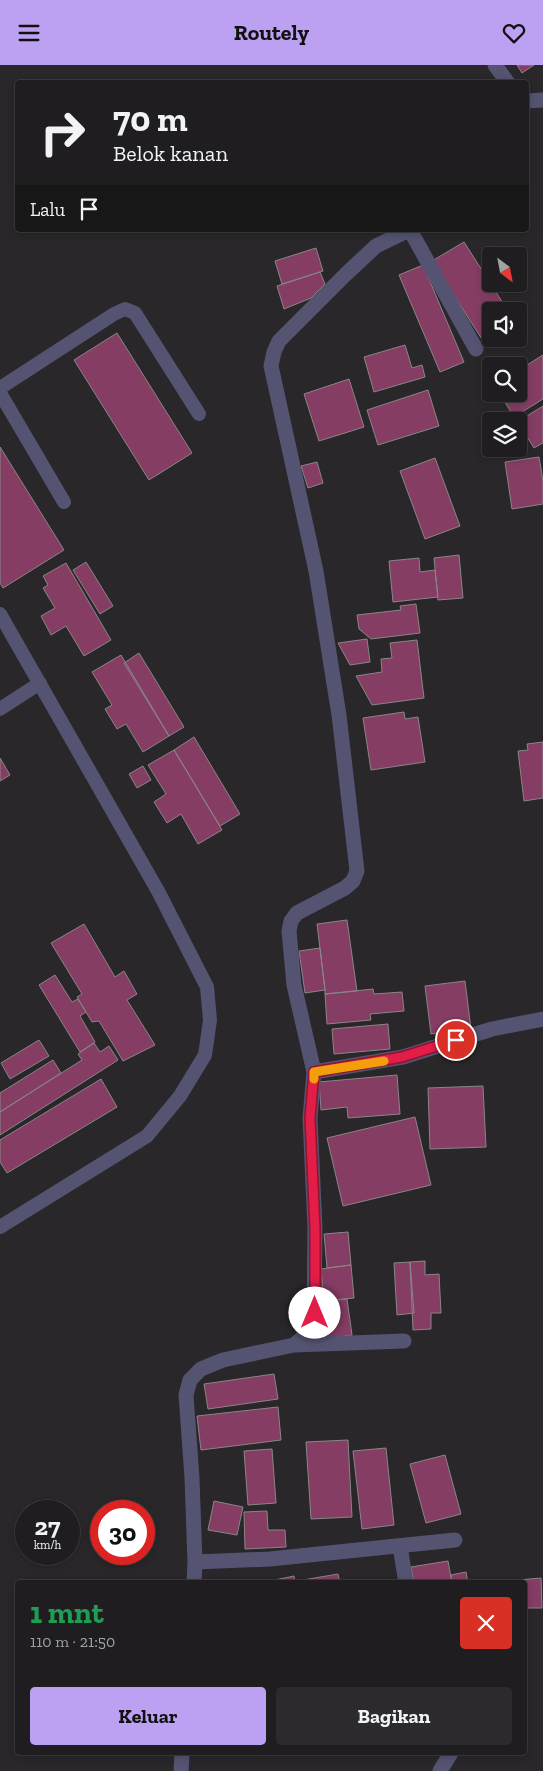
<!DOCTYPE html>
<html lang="id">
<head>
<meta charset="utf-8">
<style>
  :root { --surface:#1f1d1f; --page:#2c2a2c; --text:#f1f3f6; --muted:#a1a2a4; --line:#3c3b3d; --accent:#bca0f2 }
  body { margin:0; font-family:"Zilla Slab",serif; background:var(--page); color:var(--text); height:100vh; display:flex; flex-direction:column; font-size:19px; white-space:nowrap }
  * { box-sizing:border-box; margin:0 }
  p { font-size:16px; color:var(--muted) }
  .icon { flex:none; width:28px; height:28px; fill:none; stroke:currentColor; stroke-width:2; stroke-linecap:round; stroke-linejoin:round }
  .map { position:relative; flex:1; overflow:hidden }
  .side { position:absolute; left:15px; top:1515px; width:512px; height:175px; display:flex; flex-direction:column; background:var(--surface); border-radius:5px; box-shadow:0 2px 8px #0003,0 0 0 1px var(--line) }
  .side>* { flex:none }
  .hud { position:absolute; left:15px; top:15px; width:514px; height:152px; border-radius:5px; box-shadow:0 2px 8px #0003,0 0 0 1px var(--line); background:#1f1d1f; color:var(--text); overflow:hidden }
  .needle { width:32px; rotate:148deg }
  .controls { position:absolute; left:482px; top:182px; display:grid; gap:10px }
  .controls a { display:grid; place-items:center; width:45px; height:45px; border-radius:5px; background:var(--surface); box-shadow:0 2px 8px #0003,0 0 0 1px var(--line); font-size:25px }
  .speed { position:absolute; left:15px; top:1435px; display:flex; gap:10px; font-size:25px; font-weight:700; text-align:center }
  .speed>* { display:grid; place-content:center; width:65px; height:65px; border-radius:50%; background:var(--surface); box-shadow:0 2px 8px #0003,0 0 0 1px var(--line); line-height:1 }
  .speed small { font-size:12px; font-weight:400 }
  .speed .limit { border:8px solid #d22; background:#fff; color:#111 }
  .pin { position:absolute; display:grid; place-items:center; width:42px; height:42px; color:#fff; margin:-21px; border:2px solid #fff; border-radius:50%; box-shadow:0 1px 5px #0007 }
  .me { position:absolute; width:55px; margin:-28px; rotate:0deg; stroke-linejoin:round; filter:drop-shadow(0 0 4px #0008) }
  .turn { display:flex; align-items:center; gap:18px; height:105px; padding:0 15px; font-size:22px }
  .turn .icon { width:65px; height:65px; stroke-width:2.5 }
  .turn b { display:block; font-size:35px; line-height:42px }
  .then { display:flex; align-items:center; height:48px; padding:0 15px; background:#0003; gap:10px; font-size:19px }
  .round { display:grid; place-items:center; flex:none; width:52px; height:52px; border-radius:5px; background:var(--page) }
  .overview { display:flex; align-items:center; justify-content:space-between; height:85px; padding:0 15px }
  h1 { font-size:30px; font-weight:700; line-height:38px; color:#1e9e55 }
  .primary-button { display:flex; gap:10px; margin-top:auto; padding:10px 15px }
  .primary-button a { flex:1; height:58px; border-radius:5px; background:var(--accent); color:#111; font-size:20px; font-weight:700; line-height:58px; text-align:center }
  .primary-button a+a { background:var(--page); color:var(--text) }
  header { display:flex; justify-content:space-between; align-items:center; height:65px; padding:0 15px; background:var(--accent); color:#111; font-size:22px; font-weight:700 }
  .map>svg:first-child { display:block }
</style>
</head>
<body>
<header><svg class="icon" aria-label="menu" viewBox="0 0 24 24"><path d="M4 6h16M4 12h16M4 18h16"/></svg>Routely<svg class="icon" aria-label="heart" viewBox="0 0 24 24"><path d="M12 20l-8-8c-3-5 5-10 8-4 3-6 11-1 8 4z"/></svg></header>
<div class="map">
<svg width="543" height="1706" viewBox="0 0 543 1706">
  <rect width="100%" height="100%" fill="#292729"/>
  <path fill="#853d64" stroke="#898687" d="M517,0H534L522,8Z
    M464,177L508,246H491V274H494L485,279L432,196Z
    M316,183L323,206L282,219L275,196Z
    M423,200L464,297L440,307L399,210Z
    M320,207L325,219L311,233L284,244L277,221Z
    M117,268L192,388L149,415L74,295Z
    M405,280L412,303L422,300L425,312L374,327L364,292Z
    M543,290V334L514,352L500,329H519V305Z
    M349,314L364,362L319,376L304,329Z
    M428,325L439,361L378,380L367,345Z
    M543,341V378L534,383L519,359V356Z
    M0,382L64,485L3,523L0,518Z
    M539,392L543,416V439L512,444L505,397Z
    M435,393L460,461L425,474L400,406Z
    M317,397L323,418L308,423L301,401Z
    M459,490L463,533L438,535L434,493Z
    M419,493L420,507L435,505L438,532L393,537L389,496Z
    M86,497L113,541L100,549L73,505Z
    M66,498L111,575L84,591L66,561L51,570L41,551L55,543L43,523L48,520L43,511Z
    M416,539L420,568L371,574L359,564L357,550L401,545L400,541Z
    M367,574L370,597L350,600L338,578Z
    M417,575L424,633L372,640L356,611L382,607L381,594L392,593L390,578Z
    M139,588L184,662L169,671L124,598Z
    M121,590L169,671L143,687L126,659L117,664L105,644L112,640L92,607Z
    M404,647L405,654L418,652L425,697L371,705L363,653Z
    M194,672L240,749L220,761L174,685Z
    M543,677V733L524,736L518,686L528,685L527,679Z
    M174,685L222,765L198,779L181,749L167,758L154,737L166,729L148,700Z
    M0,693L10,710L0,716Z
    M143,701L151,715L137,723L129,709Z
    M347,855L357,926L325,929V925L317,859Z
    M84,859L115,912L124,906L137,929L127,935L155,980L123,996L99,956L92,957L77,932L82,929L51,878Z
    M320,883L325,925L305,928L299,886Z
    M55,910L72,937L78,934L86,947L80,951L95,977L80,987L39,920Z
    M465,916L471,964L431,969L425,921Z
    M373,924L374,929L402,927L404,946L370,949L371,955L327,959L325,929Z
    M388,959L390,984L334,989L332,964Z
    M39,975L49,991L10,1014L1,998Z
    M94,978L100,987L109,981L118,995L0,1070V1047L82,995L78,989Z
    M53,995L61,1008L0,1047V1028Z
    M397,1010L400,1049L348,1053L347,1042L321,1045L319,1017Z
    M101,1014L117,1042L7,1108L0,1097V1075Z
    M483,1021L486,1082L430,1084L428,1023Z
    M415,1052L431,1120L343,1141L327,1073Z
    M348,1167L351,1200L327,1203L324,1169Z
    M425,1196V1210L439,1209L441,1248H431V1264L413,1265L410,1197Z
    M410,1197L414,1248L397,1250L394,1198Z
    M351,1200L354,1233L324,1236L321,1204Z
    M347,1234L352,1270L325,1274L323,1255L331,1244L330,1236Z
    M274,1309L278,1334L208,1344L204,1319Z
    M278,1342L281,1375L201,1385L197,1351Z
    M348,1375L352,1452L311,1454L306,1377Z
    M386,1383L394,1460L362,1464L353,1386Z
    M272,1384L276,1438L248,1440L244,1386Z
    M445,1390L461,1449L426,1458L410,1399Z
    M214,1436L243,1442L237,1470L208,1465Z
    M267,1446L268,1465H285L286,1482L245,1484L244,1447Z
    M448,1496L452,1518H414L411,1502Z
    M466,1507L468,1518H452L451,1510Z
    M338,1509L340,1518H304L303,1515Z
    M294,1511L295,1518H260Z
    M541,1513L542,1543H525V1518H517L518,1515Z"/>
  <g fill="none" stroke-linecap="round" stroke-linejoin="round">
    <path stroke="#545371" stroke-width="14" d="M0,323L114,249L125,244L135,248L199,349
      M0,328L64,437
      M0,549L158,826L207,922L210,955L205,990L180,1031L147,1071L0,1162
      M0,644L40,618"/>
    <path stroke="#545371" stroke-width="15" d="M495,0L508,18
      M526,36L543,35
      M410,165L476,284
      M314,1007L403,992L492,964L543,954
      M294,1280L404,1276
      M400,1481L406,1518
      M195,1497L270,1494L455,1475
      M194,1518L195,1497L192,1413L186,1330L190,1315L201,1304L223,1295L294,1280C303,1273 309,1267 314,1256L315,1163L310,1053L314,1007L294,920L289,866L291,856L297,848L345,823L353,816L357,806L339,650L316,506L271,301L274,287L279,276L346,209L376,181L409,165
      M181,1706L182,1688
      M440,1706L451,1688"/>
  </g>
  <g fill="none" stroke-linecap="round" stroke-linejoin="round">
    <g stroke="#92132f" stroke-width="12">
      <path id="route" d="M315,1248V1164L310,1053L314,1007L402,992L456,975"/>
    </g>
    <use href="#route" stroke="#e11d48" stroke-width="9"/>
    <path stroke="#f59e0b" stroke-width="9" d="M314,1014V1007L384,996"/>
  </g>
</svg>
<div class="controls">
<a><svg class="needle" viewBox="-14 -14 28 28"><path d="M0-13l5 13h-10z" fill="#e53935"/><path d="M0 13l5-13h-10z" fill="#a1a2a4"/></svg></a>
<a><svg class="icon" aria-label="sound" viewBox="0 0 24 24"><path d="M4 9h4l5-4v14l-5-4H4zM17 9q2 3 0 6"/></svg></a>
<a><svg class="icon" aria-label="search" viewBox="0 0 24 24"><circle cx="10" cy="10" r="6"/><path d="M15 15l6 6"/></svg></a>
<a><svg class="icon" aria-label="layers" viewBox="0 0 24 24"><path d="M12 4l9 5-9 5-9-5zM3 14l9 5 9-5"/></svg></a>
</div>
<div class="speed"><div>27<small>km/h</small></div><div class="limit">30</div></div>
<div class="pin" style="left:456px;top:975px;background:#d93025"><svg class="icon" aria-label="arrive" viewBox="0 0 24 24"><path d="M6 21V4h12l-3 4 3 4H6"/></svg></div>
<svg class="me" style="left:315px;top:1248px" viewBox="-20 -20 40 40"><circle r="19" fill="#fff"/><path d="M0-13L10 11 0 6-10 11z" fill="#e11d48"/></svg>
<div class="hud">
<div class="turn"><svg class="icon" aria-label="right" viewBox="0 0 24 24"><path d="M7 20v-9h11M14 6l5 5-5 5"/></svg><div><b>70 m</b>Belok kanan</div></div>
<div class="then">Lalu<svg class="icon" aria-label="arrive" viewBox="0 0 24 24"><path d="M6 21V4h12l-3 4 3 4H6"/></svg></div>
</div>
<section class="side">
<div class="overview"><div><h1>1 mnt</h1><p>110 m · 21:50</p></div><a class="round" style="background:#d93025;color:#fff"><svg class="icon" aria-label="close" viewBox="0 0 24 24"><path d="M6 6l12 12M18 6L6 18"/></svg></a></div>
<div class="primary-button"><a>Keluar</a><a>Bagikan</a></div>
</section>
</div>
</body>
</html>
